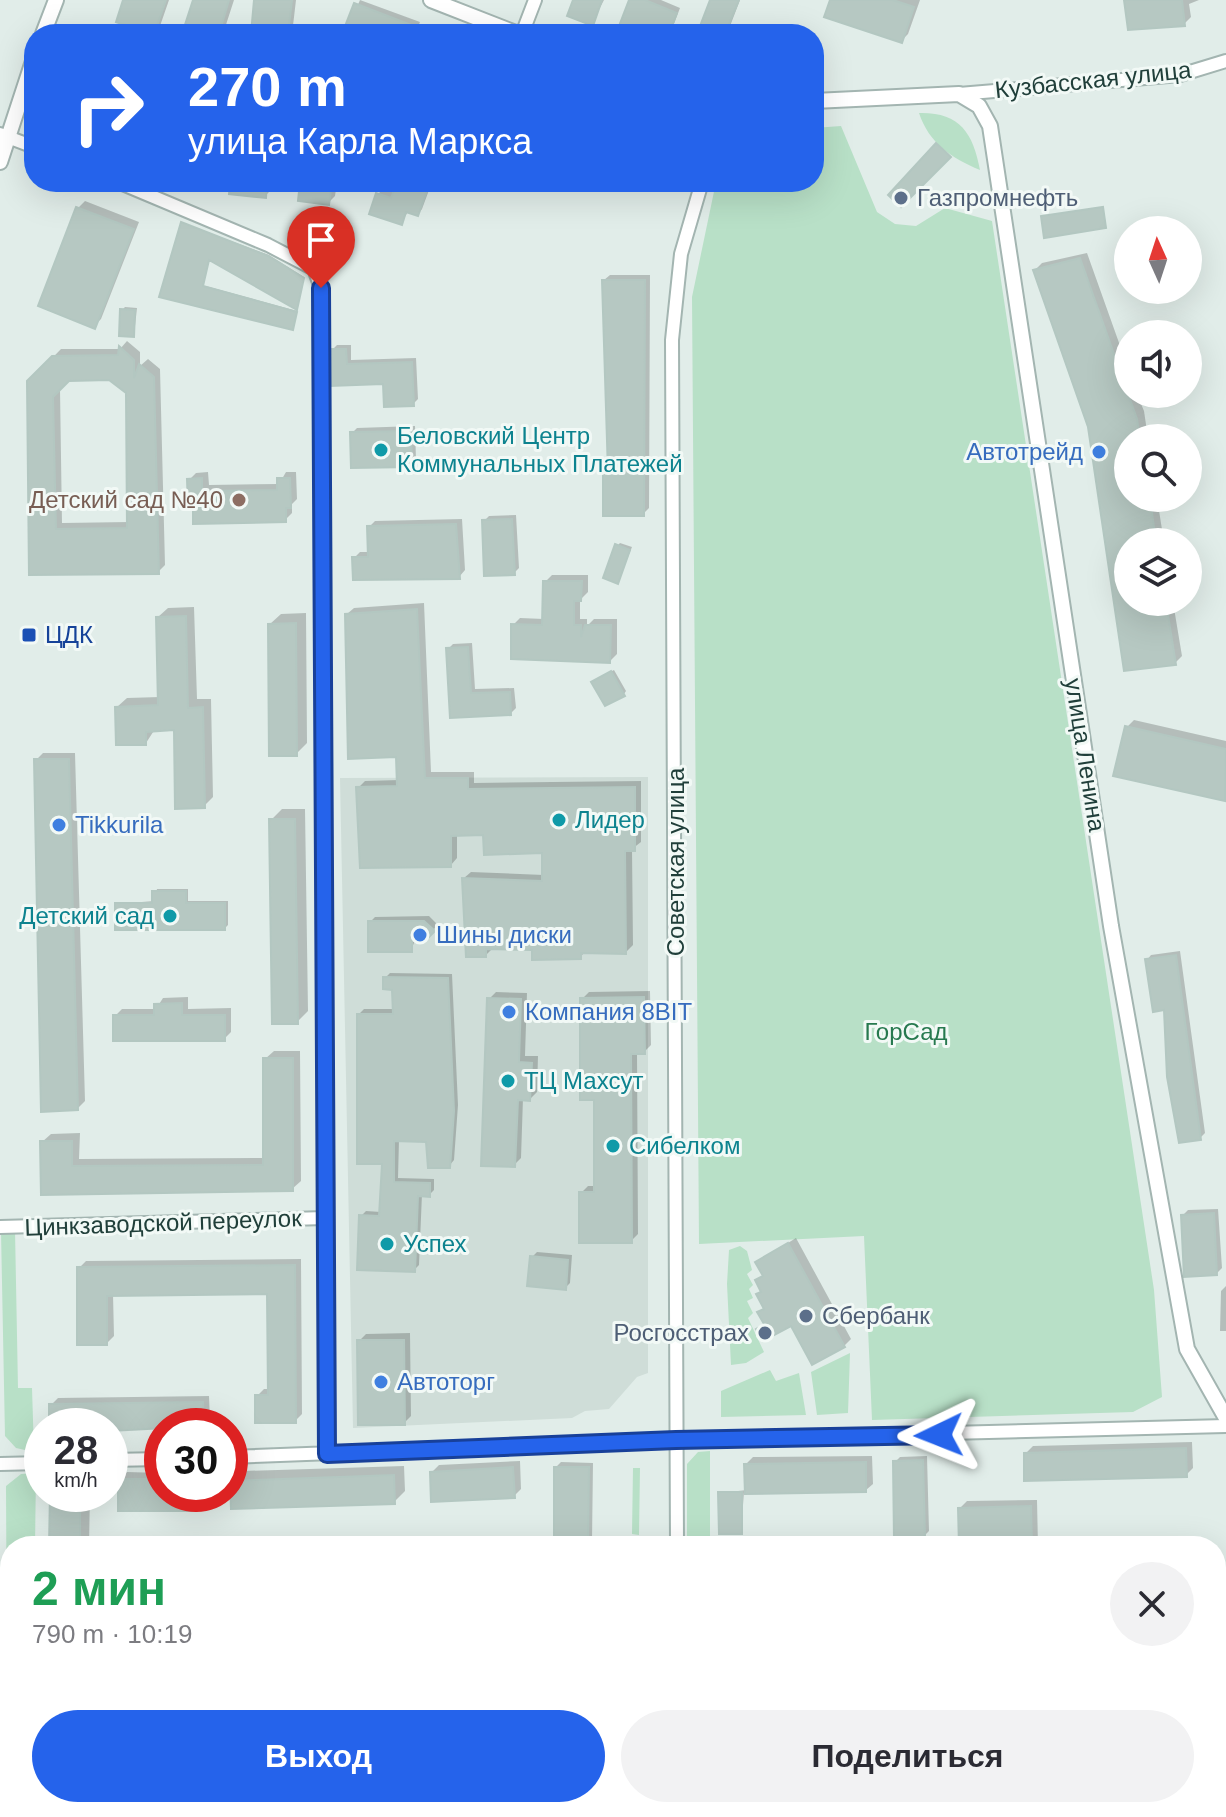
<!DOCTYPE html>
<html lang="ru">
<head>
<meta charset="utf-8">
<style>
  :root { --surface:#fff; --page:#f2f2f3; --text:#2b2b33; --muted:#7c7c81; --accent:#2563eb }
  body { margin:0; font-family:Arial,sans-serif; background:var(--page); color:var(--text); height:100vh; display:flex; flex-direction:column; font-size:30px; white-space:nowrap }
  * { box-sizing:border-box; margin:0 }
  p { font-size:26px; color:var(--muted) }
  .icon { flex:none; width:44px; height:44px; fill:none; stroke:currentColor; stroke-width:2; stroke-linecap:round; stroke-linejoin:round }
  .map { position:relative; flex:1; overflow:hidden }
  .panel { position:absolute; left:0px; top:1536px; width:1226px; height:282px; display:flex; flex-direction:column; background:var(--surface); border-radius:32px 32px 0 0; box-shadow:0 8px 32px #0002 }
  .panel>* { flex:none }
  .top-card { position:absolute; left:24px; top:24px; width:800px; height:168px; border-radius:32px; box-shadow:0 8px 32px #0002; background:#2563eb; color:#fff; overflow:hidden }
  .needle { width:52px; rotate:357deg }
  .controls { position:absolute; left:1114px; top:216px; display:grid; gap:16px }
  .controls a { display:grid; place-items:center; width:88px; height:88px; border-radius:50%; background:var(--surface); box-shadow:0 8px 32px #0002; font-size:40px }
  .speed { position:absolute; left:24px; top:1408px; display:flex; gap:16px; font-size:40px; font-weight:700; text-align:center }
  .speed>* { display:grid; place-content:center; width:104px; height:104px; border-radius:50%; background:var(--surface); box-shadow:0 8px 32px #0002; line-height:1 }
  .speed small { font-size:20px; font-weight:400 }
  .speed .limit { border:12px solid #d22; background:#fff; color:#111 }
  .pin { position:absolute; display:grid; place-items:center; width:68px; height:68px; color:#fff; margin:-82px -34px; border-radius:50% 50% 50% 0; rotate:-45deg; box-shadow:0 0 8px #0007 }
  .pin .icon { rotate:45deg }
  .me { position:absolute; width:88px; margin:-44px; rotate:268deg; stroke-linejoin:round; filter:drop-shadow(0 0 6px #0008) }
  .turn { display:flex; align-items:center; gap:28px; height:168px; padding:0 32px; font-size:36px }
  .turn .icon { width:104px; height:104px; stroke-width:2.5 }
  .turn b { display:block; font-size:56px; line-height:68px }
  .round { display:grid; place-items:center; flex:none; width:84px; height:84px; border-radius:42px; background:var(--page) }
  .summary { display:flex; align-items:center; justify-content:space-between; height:136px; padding:0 32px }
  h1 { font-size:48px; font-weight:800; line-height:60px; color:#1e9e55 }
  .primary-button { display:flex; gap:16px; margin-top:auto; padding:16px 32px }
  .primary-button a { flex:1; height:92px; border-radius:48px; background:var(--accent); color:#fff; font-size:32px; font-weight:800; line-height:92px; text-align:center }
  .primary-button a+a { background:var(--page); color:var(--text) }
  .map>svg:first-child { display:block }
</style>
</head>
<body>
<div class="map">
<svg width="1226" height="1817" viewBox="0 0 1226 1817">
  <rect width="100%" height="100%" fill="#e1ede9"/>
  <path fill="#cfddd8" d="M648,777V1373L637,1377L609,1409L585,1411L572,1418L353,1428L340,778Z"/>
  <path fill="#b8e0c7" d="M919,113C959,112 973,132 980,170C951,158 929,143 919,113Z
    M841,126L877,212L895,224L916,226L945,208L992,221L1154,1290L1162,1397L1133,1412L872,1420L864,1236L699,1244L692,297L716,182H814V128Z
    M15,1230L18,1388H32L34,1452L16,1448L5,1436L1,1231Z
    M740,1246L747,1251L752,1270L747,1274L753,1285L749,1289L753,1298L747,1301L753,1313L748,1318L764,1352L746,1363L731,1365L727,1284L729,1250Z
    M850,1353L848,1413L817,1415L811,1372Z
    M770,1370L776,1381L799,1373L806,1415L721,1417V1391Z
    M710,1451V1546H687V1464L698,1452Z
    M633,1468H640L639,1535L632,1534Z
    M36,1473L35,1546H10V1692L7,1683L6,1486L21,1474Z"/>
  <path fill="#0003" fill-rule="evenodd" d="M125,0H169L160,26L153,33Z
    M195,0H234L223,34H185Z
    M256,0H296L292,34H253Z
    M360,0L420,22L415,34H345Z
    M575,0H604L592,23Z
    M631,0H661L680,8L670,34H620Z
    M712,0H740L727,34H699Z
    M832,0H920L908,34L901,41Z
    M1126,0H1199L1189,4L1191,17L1184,24Z
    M232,182H271L270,191L265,196Z
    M302,182H337L335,196L328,203Z
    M399,182H432L422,209L418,214L409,210L401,223L378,194L383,189L395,193Z
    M85,201L139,222L101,319L94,326L78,208Z
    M182,223L269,255L304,277L297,307L209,258L202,285L297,311L293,327L162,295Z
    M1087,253L1128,368V394H1137L1144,411L1148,438H1128V498H1157L1164,542H1128V602H1173L1182,656L1175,663L1126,669L1090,426L1035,270L1042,263Z
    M610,275H650L649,508L643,514L605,474L610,470L604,280Z
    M125,307L137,308L134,335L122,310Z
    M127,341L140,352V366L148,359L160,369L165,565L158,572L31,573L29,382L61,349H120ZM110,378L128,392L129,522L62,523L60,389L68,379Z
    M337,345H351V360L416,358L418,399L413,404L385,382L332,384V350Z
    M415,426L416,460L411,465L352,433L357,428Z
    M208,472L209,485L279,484L286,472H296L297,499L292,504V513L285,520L195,507L189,480L196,473Z
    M516,515L519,568L514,573L484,521L489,516Z
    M462,519L465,570L459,577L354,558L360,552H370L369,527L375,521Z
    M620,543L632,547L618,581L617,546Z
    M552,575H588V592L580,600V619H587V626L594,619H617V654L610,661L513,625L520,618L544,619L545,582Z
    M424,603L431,772H474V783L641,781V842L632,849L633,945L626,952L586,951L580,957L534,948L494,947L486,955L464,878L471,872L544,875V851L485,833L457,834V858L451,865L358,788L365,781L399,780L398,755L347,614L354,608Z
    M194,607L197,699H211L213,797L204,806L176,728L155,729L146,743L117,707L127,698L160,697L158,617L168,608Z
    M306,613L307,743L296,754L270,624L281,614Z
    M472,643L475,689L514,688L516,708L511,713L452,716L448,649L453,644Z
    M614,670L626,691L624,694L596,679Z
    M1134,720L1226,741V797L1224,799L1127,727Z
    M43,753H75L85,1101L78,1108L36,760Z
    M282,809H305L308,1011L297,1022L271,820Z
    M157,889H188V901H228V925L225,928L117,904L154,901Z
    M429,916L438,925L425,938H416L411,950L370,922L375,917Z
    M1180,951L1205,1133L1200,1138L1166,1008L1147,960L1151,955Z
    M390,973L452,974L458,1105L454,1160L449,1166L428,1140H399L398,1178L434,1179V1190L429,1195L422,1194L419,1265L414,1270L361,1216L366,1211L381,1212L384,1162L359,1014L364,1009H395L394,988L385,978Z
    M650,991L651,1045L644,1052H637L638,1234L631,1241L581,1193L588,1186H596L595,1098L582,999L589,992Z
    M496,992L527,993L525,1056H538L537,1092L530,1099L523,1098L521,1158L514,1165L489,999Z
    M188,997V1009L231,1008V1032L224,1039L115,1016L122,1009H156L163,998Z
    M274,1051H300L301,1181L292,1189L43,1193L42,1142L51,1134L80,1133L79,1159L265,1158V1059Z
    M1218,1209L1222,1268L1217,1273L1183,1215L1188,1210Z
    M796,1238L851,1339L844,1346L792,1323L758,1329L765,1322L760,1313L765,1307L757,1281L764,1274L757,1262Z
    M537,1252L572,1255L570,1283L565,1288L532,1257Z
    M301,1259L302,1414L295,1421L257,1396L264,1389H270L269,1292L113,1294L114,1336L107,1343L79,1268L86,1261Z
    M1226,1286V1331H1220L1221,1291Z
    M410,1333L411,1416L404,1423L359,1341L366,1334Z
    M209,1396L210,1421L204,1426L110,1429V1426H51V1405L58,1398Z
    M1192,1442L1193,1468L1186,1475L1026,1453L1033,1446Z
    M872,1456L873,1484L866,1490L744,1492L741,1532L720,1493L747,1490L746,1464L753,1457Z
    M927,1456L929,1531L924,1536L895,1462L900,1457Z
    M520,1461L521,1489L514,1496L432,1472L439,1465Z
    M561,1462L593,1463L592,1542L588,1546H555L556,1467Z
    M404,1466L405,1491L394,1502L232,1482L243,1471Z
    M127,1472L162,1473V1494H203V1502L196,1509L120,1479Z
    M52,1494H90L89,1546H51Z
    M1037,1500L1038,1546H961L960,1508L967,1501Z
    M125,1808H157L158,1817H125Z
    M725,1808H757V1817H725Z
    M1136,1808H1173V1817H1136Z"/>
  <path fill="#b6c8c2" stroke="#b3c7c1" stroke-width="2" fill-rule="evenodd" d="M123,0H166L154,34L116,22Z
    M193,0H229L219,34H182Z
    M254,0H292L288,34H251Z
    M573,0H602L593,26L567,16Z
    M629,0H645L677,13L669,34H616Z
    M710,0H739L725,34H697Z
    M830,0H893L914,7L902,43L824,17Z
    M1124,0H1182L1185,26L1128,30Z
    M354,3L432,33V34H342Z
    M936,143L951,157L901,207L888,195Z
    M230,182H267L266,198L229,194Z
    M300,182H332L329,205L298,201Z
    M397,182H430L418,216L406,212L402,225L369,214L376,193L391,198Z
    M76,207L134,229L95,329L38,306Z
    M1103,207L1106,228L1044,238L1041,216Z
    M181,222L268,256L304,278L297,310L209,260L203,286L297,312L293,330L159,297Z
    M1080,258L1137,419L1140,438H1128V498H1150L1156,542H1128V602H1166L1176,665L1124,671L1088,427L1033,270Z
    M602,280H645L644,516H603V473H608Z
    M120,309L135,310L134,337L119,336Z
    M119,346L134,360V378L139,364L154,377L159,574L29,575L27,381L52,356L118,355ZM109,380L126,393L127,528L56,529L53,397L69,381Z
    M330,349H346L347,364L412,362L414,406L384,407L383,384L330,386Z
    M411,431L412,467L351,468L350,432Z
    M202,478V491L277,490V478H290L291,508H286V522L193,524V509H188L187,479Z
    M512,519L515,575L484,576L482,520Z
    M456,524L460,579L353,580L352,557H368L367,526Z
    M615,544L630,550L618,584L603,578Z
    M543,581H582L581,601H574V625H581V637L585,625H611L610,663L511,659V624L542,625Z
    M417,609L425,778H468V789L635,787V851H625L626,954L581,953V959L532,960V950L486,949V957H466L462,878L542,881V853L484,855L483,835L451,836V867L360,868L356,787L397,786L396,757L348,759L345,614Z
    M186,616L188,708L203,707L205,808L175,809L174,730L146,732V745H116L115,707L158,705L156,617Z
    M296,623L297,756H269L268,624Z
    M468,647L471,693L510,692L511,715L450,718L446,648Z
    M611,671L625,696L605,706L591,682Z
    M1125,726L1226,749L1225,801L1113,776Z
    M34,759H69L78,1110L41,1112Z
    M269,819H295L298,1024H272Z
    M152,891H186V903H225V930H115V903H152Z
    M368,921H424L435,931L426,940H412V952H368Z
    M1176,955L1201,1140L1179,1143L1167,1077L1164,1010L1153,1012L1145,959Z
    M383,977L448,978L454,1111L450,1168H428L426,1142L394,1141V1182L430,1183V1197L418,1196L415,1272L357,1270L359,1215L379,1216L382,1164H357V1014H393L392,990L383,989Z
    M644,997L645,1054H631L632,1243H579V1192H594V1100H580V998Z
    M487,998L521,999L519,1062L532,1063L530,1101L518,1100L515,1167L481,1166Z
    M182,1003V1015H225V1041H113V1015H154V1004Z
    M263,1058H293V1191L41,1195L40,1141H72V1166L263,1165Z
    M1214,1213L1217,1275L1184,1277L1181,1215Z
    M788,1243L845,1347L812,1365L791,1326L763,1341L756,1329L764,1324L757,1312L764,1309L756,1294L761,1292L755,1280L763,1276L755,1262Z
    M530,1256L568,1260L566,1290L527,1286Z
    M295,1265L296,1423H255V1395H268L267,1294L107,1296V1345H77V1267Z
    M357,1340H404L405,1425H358Z
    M203,1402L204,1426L110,1431V1426H49V1404Z
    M1186,1448L1187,1477L1024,1481V1453Z
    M923,1460L925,1538L894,1539L893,1461Z
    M866,1462V1492L745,1494L744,1464Z
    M513,1467L515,1498L431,1502L430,1472Z
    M554,1467H589L588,1546H554Z
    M394,1475L395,1504L231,1509L230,1481Z
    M118,1479H162V1494H197V1511H118Z
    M718,1492H742V1534H719Z
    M50,1494H80V1546H49Z
    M1031,1506L1032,1546H959L958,1508Z"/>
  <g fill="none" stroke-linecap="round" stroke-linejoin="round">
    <g stroke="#a3b5b1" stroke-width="16">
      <path id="minor" d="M522,34L535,0
        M959,94L1180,75L1226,61
        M0,134L34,147
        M118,182L268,245L314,269L321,288L327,1454
        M0,1227L325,1218
        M230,1457L676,1440L1226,1426
        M110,1460L162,1459
        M0,1464L42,1463
        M677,1546L672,340L681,254L702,182
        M678,1808V1817"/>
    </g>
    <g stroke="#a3b5b1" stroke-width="18">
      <path id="tertiary" d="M431,0L518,34
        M43,34L56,0
        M814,101L959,94L979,106L990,126L1111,926L1187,1349L1226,1418
        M0,162L34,58"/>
    </g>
    <use href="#minor" stroke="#fff" stroke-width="12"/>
    <use href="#tertiary" stroke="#fff" stroke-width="14"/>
  </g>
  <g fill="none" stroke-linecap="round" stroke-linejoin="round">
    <g stroke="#184099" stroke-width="20">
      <path id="route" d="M321,288L327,1454L676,1440L939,1435"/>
    </g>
    <use href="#route" stroke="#2563eb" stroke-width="14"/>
  </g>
  <g fill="#5c6f8a" stroke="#f2f9f6" stroke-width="3">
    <circle cx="901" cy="198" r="8"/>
    <circle cx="806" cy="1316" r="8"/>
    <circle cx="765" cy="1333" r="8"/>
  </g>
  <g fill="#0f9aa8" stroke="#f2f9f6" stroke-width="3">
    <circle cx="381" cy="450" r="8"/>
    <circle cx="559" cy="820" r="8"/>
    <circle cx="170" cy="916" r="8"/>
    <circle cx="508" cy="1081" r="8"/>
    <circle cx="613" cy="1146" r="8"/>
    <circle cx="387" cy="1244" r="8"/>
  </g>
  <g fill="#3f7fe0" stroke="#f2f9f6" stroke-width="3">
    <circle cx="1099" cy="452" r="8"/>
    <circle cx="59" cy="825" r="8"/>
    <circle cx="420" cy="935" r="8"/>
    <circle cx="509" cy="1012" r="8"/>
    <circle cx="381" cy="1382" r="8"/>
  </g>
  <circle fill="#8d6e63" stroke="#f2f9f6" stroke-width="3" cx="239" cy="500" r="8"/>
  <rect fill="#1a4fb4" stroke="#f2f9f6" stroke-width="3" x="21" y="627" width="16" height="16" rx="4"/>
  <g text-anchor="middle" stroke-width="6" stroke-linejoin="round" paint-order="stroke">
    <g font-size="24" fill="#203f3a" stroke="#f2f9f6">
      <text transform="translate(1093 80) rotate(-6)" y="8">Кузбасская улица</text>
      <text transform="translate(1085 755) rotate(81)" y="8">улица Ленина</text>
      <text transform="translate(676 862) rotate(-90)" y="8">Советская улица</text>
      <text transform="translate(163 1223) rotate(-2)" y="8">Цинкзаводской переулок</text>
    </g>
    <g font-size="24" fill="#4e5e75" stroke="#f2f9f6" text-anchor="start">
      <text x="917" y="206">Газпромнефть</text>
      <text x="822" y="1324">Сбербанк</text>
      <text x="749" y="1341" text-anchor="end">Росгосстрах</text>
    </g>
    <g font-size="24" fill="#0d838f" stroke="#f2f9f6" text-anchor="start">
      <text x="397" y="444">Беловский Центр<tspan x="397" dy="28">Коммунальных Платежей</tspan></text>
      <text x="575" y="828">Лидер</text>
      <text x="154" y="924" text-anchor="end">Детский сад</text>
      <text x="524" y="1089">ТЦ Махсут</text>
      <text x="629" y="1154">Сибелком</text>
      <text x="403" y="1252">Успех</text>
    </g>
    <g font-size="24" fill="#366cbe" stroke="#f2f9f6" text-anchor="start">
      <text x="1083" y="460" text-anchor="end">Автотрейд</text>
      <text x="75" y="833">Tikkurila</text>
      <text x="436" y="943">Шины диски</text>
      <text x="525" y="1020">Компания 8BIT</text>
      <text x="397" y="1390">Автоторг</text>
    </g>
    <g font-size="24" fill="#785e54" stroke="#f2f9f6" text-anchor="end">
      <text x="223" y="508">Детский сад №40</text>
    </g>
    <g font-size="24" fill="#164399" stroke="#f2f9f6" text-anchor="start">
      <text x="45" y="643">ЦДК</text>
    </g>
    <g font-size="24" fill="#27794f" stroke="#f2f9f6">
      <text x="906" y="1040">ГорСад</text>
    </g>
  </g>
</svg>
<div class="controls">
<a><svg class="needle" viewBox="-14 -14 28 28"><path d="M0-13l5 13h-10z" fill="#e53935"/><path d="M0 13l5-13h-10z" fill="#7c7c81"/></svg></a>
<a><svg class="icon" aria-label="sound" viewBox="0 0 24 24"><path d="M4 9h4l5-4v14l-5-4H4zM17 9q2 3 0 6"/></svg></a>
<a><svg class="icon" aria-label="search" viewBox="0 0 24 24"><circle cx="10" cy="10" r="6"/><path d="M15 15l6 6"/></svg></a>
<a><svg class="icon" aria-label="layers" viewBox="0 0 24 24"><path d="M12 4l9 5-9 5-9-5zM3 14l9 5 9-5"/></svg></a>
</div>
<div class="speed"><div>28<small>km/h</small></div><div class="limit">30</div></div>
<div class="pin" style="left:321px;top:288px;background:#d93025"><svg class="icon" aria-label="arrive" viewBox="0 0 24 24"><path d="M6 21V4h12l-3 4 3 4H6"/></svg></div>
<svg class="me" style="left:939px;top:1435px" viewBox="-20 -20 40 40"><path d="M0-17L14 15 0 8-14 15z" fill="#2563eb" stroke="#fff" stroke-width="4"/></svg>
<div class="top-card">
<div class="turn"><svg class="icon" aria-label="right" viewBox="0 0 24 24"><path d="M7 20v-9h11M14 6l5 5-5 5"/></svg><div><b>270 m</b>улица Карла Маркса</div></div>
</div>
<section class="panel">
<div class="summary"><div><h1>2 мин</h1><p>790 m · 10:19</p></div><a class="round"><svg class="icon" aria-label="close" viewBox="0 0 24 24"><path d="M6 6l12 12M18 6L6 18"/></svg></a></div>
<div class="primary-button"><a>Выход</a><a>Поделиться</a></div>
</section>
</div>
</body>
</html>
